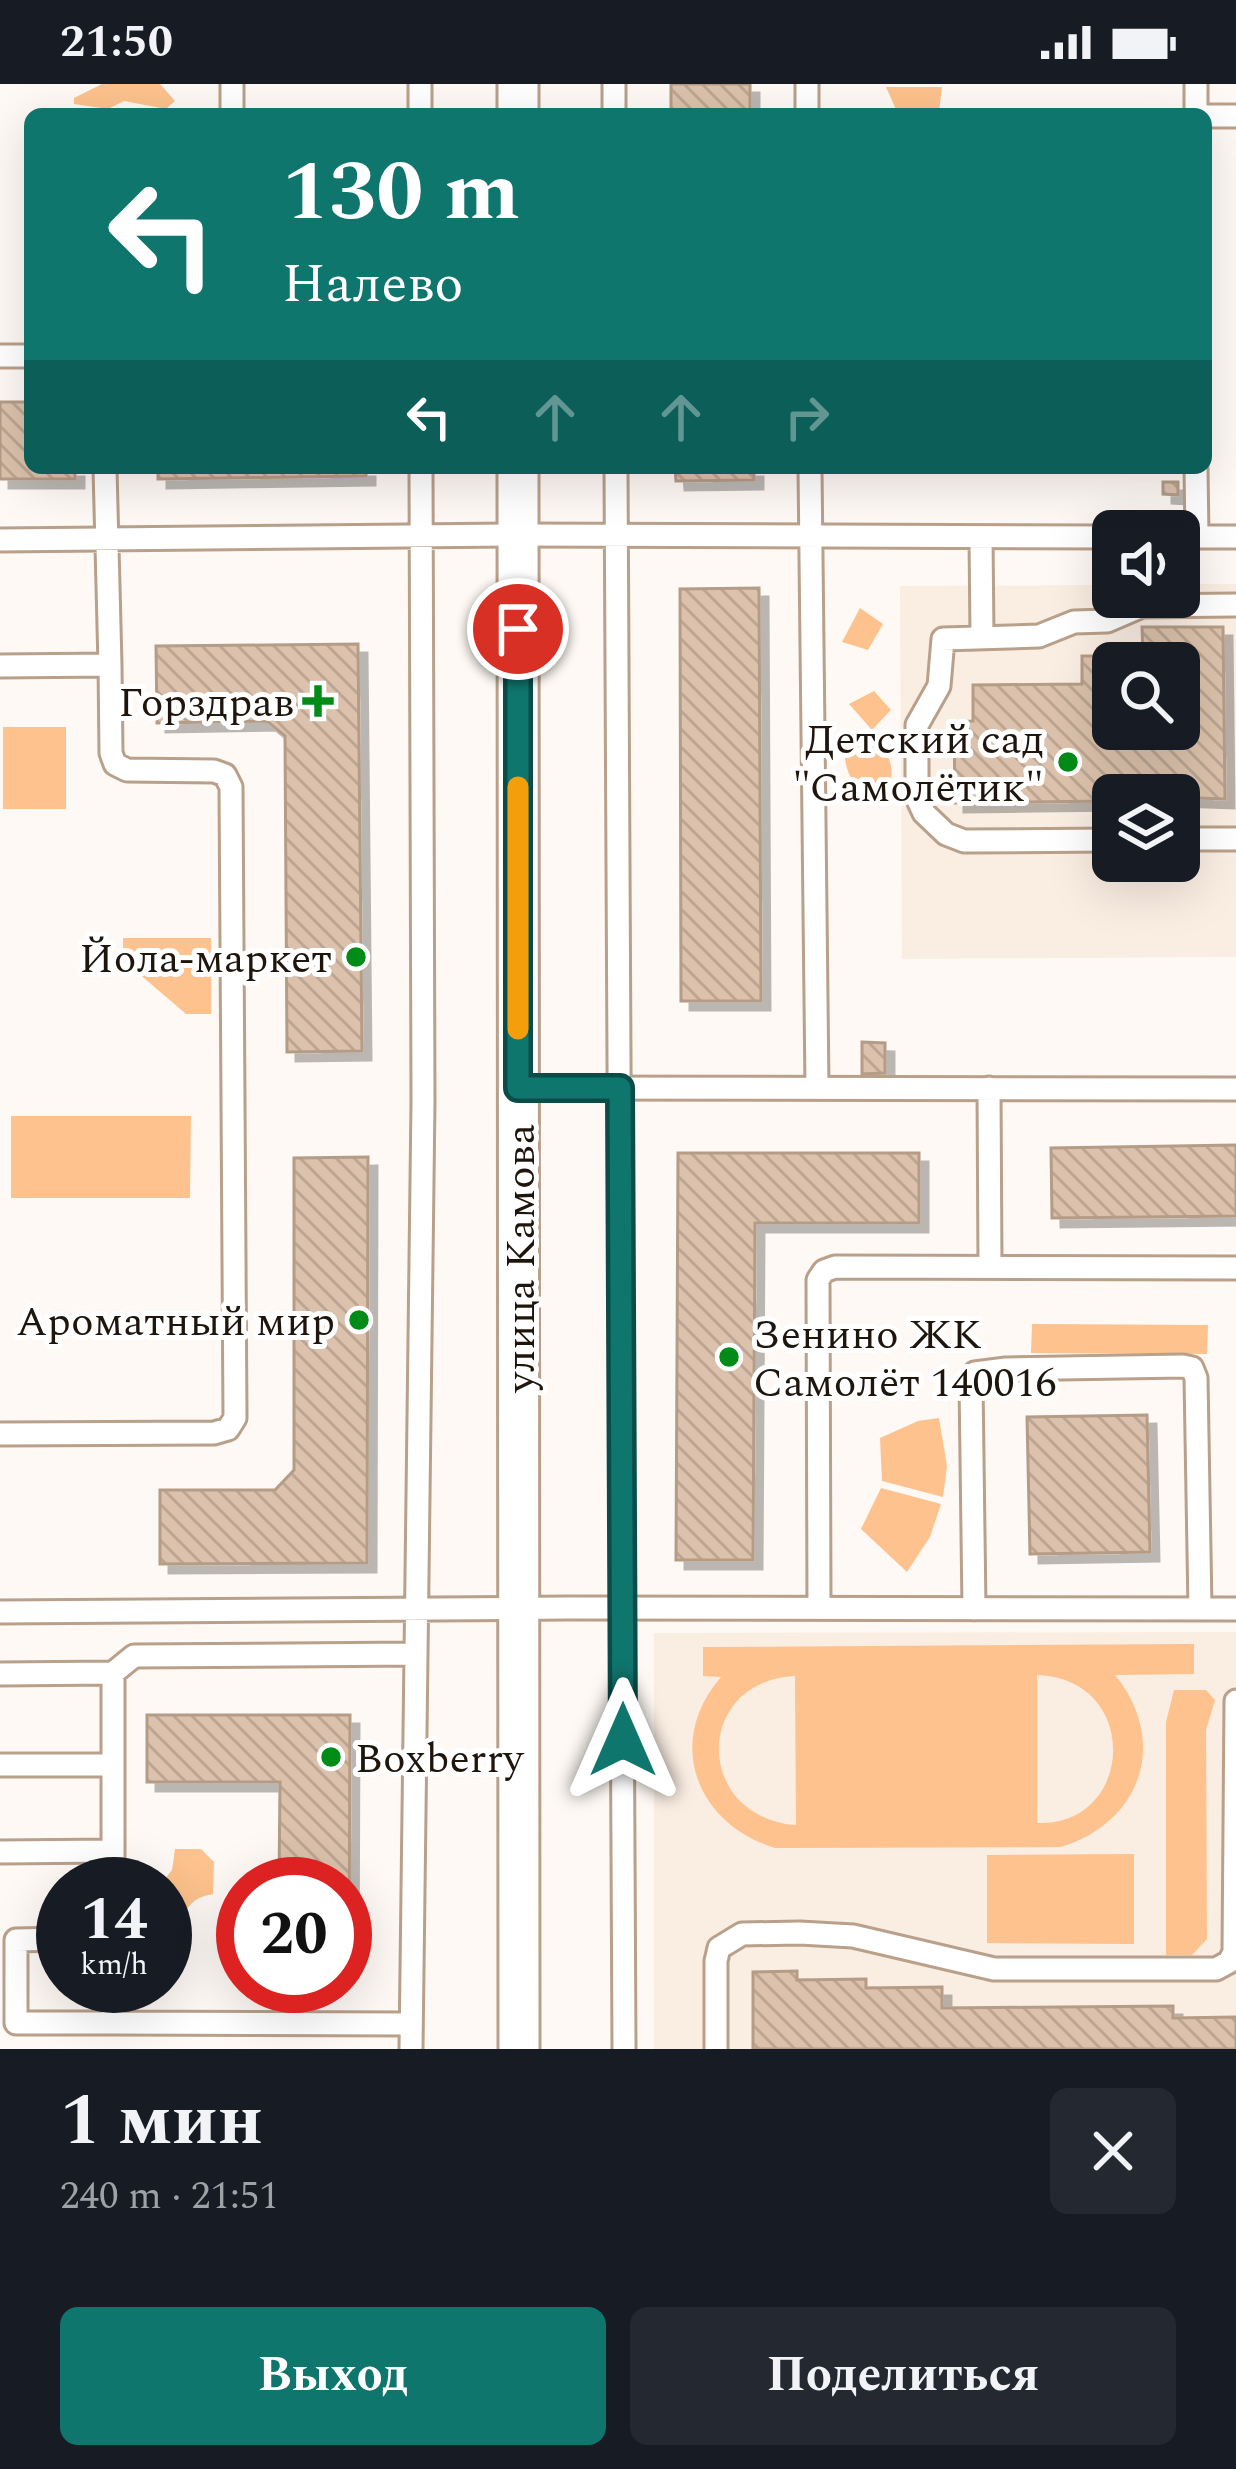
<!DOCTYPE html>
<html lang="ru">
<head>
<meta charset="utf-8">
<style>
  :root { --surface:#171b24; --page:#242831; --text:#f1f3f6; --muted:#9ea1a6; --accent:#0f766e }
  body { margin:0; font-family:Spectral,serif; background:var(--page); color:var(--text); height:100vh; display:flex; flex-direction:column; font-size:45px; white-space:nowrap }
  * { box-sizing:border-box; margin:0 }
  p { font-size:39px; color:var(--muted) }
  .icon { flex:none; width:66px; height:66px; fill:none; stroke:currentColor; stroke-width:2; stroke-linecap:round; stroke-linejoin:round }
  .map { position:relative; height:1965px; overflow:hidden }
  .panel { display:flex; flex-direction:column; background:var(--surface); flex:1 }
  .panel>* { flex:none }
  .banner { position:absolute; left:24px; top:24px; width:1188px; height:366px; border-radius:18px; box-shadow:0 12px 48px #0002; background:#0f766e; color:#fff; overflow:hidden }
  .buttons { position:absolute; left:1092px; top:426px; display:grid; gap:24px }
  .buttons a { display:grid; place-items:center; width:108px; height:108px; border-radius:18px; background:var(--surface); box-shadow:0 12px 48px #0002; font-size:60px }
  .speed { position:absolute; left:36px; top:1773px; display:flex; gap:24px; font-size:60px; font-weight:700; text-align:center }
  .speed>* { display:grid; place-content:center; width:156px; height:156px; border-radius:50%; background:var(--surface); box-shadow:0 12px 48px #0002; line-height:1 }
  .speed small { font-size:30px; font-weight:400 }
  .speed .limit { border:18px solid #d22; background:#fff; color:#111 }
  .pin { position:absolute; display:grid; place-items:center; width:102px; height:102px; color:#fff; margin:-51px; border:6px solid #fff; border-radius:50%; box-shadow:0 3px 12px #0007 }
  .me { position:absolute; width:132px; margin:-66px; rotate:0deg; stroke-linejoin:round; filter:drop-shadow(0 0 9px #0008) }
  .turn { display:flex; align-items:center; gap:42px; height:252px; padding:0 60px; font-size:54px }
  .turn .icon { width:156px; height:156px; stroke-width:2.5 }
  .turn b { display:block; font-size:84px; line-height:102px }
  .lanes { display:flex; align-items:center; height:114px; padding:0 60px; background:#0003; justify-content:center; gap:60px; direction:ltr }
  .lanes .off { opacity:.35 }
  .round { display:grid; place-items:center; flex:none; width:126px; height:126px; border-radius:18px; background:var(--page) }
  .head { display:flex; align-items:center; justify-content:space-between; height:204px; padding:0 60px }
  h1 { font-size:72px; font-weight:700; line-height:90px }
  .primary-button { display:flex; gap:24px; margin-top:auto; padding:24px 60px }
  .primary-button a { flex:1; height:138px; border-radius:18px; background:var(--accent); color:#fff; font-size:48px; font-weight:700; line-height:138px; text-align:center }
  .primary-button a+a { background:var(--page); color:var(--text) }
  .status { display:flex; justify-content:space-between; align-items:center; height:84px; padding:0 60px; background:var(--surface); direction:ltr }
  .status svg { height:33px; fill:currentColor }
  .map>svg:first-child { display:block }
</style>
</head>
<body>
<div class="status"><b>21:50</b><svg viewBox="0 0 49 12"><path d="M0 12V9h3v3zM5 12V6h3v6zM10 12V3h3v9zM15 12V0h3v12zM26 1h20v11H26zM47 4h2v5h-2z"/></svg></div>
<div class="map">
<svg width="1236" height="1965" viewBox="0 0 1236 1965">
  <defs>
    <pattern id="building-back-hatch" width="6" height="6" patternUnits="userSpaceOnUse" patternTransform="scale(3)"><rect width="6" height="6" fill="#dcc2ac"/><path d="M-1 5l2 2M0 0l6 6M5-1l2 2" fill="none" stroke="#bca693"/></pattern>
    <filter id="shadow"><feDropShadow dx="9" dy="9" stdDeviation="0" flood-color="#0004"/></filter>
  </defs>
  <rect width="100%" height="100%" fill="#fef9f4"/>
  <path fill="#faede2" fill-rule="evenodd" d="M1179,500H1236V873L902,875L900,502L1113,501V513H1179ZM1113,579H1179V645H1113ZM1113,711H1179V777H1113Z
    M1236,1548V1965H654V1549Z"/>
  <path fill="#fdc28d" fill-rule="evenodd" d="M102,0H160L175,17L166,25L124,17L108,25L74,20V14Z
    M886,3H942L939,28L898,30Z
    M860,524L883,540L868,566L842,558Z
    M874,607L891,626L872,646L849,620Z
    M3,643H66V725H3Z
    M856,651C882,653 897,677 890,702C850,713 844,688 844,655Z
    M123,854H211V930H186L123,876Z
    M11,1032H191L190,1114H11Z
    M1032,1240L1208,1241L1207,1270L1031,1269Z
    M939,1334L947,1382L943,1413L882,1397L880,1354L918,1337Z
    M881,1404L941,1420L930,1453L907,1488L861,1445Z
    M1194,1560V1590L1115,1591C1169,1657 1142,1738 1061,1763L775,1764C697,1740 664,1659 721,1593L703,1592V1563ZM1037,1591C1142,1594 1135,1743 1037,1739ZM795,1592L796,1740L795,1741C693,1732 694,1597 795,1592Z
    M1174,1606H1206L1215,1616L1206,1646L1207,1855L1192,1871H1166V1638Z
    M175,1765H201L214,1778L213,1810C195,1813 184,1822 183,1841L165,1840V1800H161L172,1786Z
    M1134,1770V1860L987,1859V1771Z"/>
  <path fill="url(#building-back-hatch)" stroke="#b59c87" stroke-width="3" fill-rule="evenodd" filter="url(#shadow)" d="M671,0H750V30H671Z
    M0,318H30V384H75V395H0Z
    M158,384H366V392L158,395Z
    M675,384H754V396L676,397Z
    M1163,398H1178V411L1163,410Z
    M759,504L761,917H681L680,505Z
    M1142,543H1223L1225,715L1113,711V717L955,719L954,638L973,637V601L1082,600V572H1143ZM1113,579H1179V645H1113Z
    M358,560L362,967L287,968L285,652L267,637L157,639L156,562Z
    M862,958L885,959V989L862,990Z
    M1236,1061V1132L1052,1134L1051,1064Z
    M678,1069H919V1139H755L753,1476H676Z
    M368,1073L367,1479L160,1480V1406H275L294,1386V1074Z
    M1147,1331L1150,1468L1030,1470L1027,1333Z
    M147,1631H350L349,1885H345V1800H279L280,1698H147Z
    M797,1887V1896L866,1895V1904L942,1903V1924L1173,1922V1934L1236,1933V1965H753V1888Z"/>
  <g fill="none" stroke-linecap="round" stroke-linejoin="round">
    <g stroke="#b9a08a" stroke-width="27">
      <path id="service" d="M232,0V30
        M420,0V30
        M614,0V30
        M807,0V30
        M1196,0V30
        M1206,32H1236
        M0,272H30
        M616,384L624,1965
        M810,384L817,1004
        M981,453L982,552
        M1179,453H1197L1196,384
        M1197,453H1236
        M0,456L518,451L1113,453
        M0,582L110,581L105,384
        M1179,755H1236
        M1113,756L964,757L946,750L924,729L917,714V641L939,602L943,555L1039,552L1074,538L1107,537L1142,522L1236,521
        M518,1004L1236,1005
        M989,1004L990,1183
        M0,1350L214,1349L228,1345L235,1334L231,703L225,691L214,687L127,686L115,680L111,669L110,581
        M819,1524L818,1196L824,1187L835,1183L1236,1184
        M974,1525L971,1298L975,1289L1006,1285L1183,1282L1192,1284L1196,1294L1200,1525
        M0,1528L567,1524L1236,1525
        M0,1590L113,1589
        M0,1681H113
        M0,1768L113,1767
        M113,1800V1589L134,1572L416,1570
        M63,1855L16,1856V1939H113
        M113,1902V1939L411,1940
        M411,1965L423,1018L421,384
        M716,1965V1877L719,1864L742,1850L800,1849L853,1852L994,1885H1216L1229,1878L1234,1868L1236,1617"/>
    </g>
    <g stroke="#b9a08a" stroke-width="45">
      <path id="minor" d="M518,0V30
        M518,384L519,1965"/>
    </g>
    <use href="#service" stroke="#fff" stroke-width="21"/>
    <use href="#minor" stroke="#fff" stroke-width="39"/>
  </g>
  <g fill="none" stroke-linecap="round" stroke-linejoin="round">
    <g stroke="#0a4d48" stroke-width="30">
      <path id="route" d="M518,545V1004H620L623,1656"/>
    </g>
    <use href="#route" stroke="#0f766e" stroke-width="21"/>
    <path stroke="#f59e0b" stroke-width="21" d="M518,703V945"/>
  </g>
  <g fill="#038b17" stroke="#fff" stroke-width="4.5">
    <path d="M312 599h12v12h12v12h-12v12h-12v-12h-12v-12h12z"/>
    <circle cx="1068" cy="678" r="12"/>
    <circle cx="356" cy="873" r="12"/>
    <circle cx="359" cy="1236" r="12"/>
    <circle cx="729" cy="1273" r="12"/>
    <circle cx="331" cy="1673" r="12"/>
  </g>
  <g text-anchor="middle" stroke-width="10" stroke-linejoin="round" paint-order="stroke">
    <g font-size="42" fill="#1e150d" stroke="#fff" text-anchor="end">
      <text x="294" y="632">Горздрав</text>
      <text x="1044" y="669">Детский сад<tspan x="1044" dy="48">"Самолётик"</tspan></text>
      <text x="332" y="888">Йола-маркет</text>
      <text x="335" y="1251">Ароматный мир</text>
      <text x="753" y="1264" text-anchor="start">Зенино ЖК<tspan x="753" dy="48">Самолёт 140016</tspan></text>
      <text x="355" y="1688" text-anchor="start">Boxberry</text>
    </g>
    <g font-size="42" fill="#1e150d" stroke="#fff">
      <text transform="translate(519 1174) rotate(-90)" y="15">улица Камова</text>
    </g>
  </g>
</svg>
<div class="buttons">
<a><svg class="icon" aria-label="sound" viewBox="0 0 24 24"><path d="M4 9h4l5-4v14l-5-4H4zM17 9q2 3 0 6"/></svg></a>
<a><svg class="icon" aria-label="search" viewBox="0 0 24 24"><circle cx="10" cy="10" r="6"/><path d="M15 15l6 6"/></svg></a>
<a><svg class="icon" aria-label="layers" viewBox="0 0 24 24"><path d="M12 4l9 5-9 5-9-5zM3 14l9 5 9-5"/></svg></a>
</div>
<div class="speed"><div>14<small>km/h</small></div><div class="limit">20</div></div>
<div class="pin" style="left:518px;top:545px;background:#d93025"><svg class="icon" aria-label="arrive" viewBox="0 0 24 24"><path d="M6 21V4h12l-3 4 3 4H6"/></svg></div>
<svg class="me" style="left:623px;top:1656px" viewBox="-20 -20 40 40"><path d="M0-17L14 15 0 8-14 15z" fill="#0f766e" stroke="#fff" stroke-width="4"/></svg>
<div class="banner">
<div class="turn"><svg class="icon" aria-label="left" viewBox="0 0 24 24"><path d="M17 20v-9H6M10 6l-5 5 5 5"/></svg><div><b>130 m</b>Налево</div></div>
<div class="lanes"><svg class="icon" aria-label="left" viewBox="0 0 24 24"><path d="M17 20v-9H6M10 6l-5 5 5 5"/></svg><svg class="icon off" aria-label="ahead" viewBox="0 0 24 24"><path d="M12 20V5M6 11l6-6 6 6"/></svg><svg class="icon off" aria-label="ahead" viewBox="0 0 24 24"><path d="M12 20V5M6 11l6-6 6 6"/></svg><svg class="icon off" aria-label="right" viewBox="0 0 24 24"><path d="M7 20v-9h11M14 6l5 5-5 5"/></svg></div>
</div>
</div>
<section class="panel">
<div class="head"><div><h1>1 мин</h1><p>240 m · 21:51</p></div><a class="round"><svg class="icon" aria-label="close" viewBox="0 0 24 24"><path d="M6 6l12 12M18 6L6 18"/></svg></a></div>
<div class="primary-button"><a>Выход</a><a>Поделиться</a></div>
</section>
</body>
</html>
